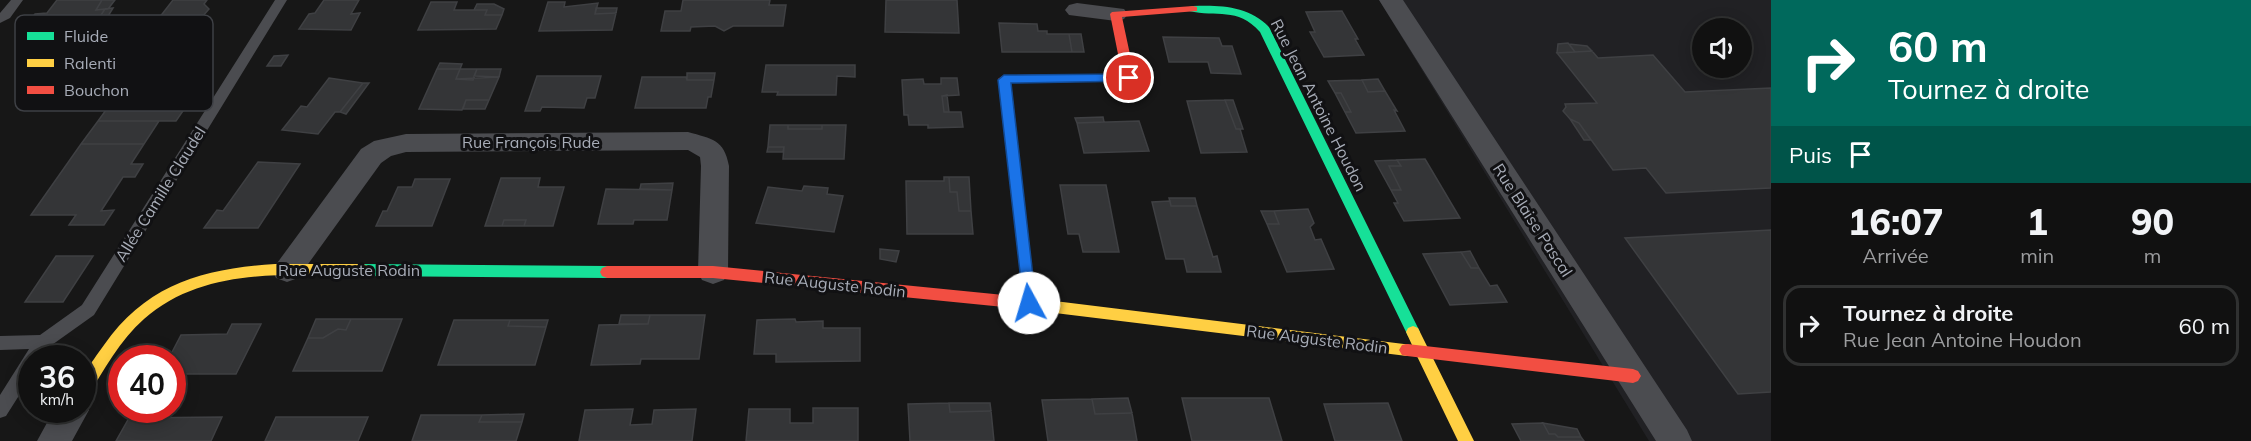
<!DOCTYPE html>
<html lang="fr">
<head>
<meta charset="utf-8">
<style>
  :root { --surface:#111; --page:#1a1a1a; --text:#f1f3f6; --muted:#9c9d9f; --line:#303131 }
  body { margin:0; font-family:Mulish,sans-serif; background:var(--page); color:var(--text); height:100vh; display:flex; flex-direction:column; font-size:22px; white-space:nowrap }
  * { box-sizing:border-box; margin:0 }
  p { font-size:20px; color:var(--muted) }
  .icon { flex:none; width:33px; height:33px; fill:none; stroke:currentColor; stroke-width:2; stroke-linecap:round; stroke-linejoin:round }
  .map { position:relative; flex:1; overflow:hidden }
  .panel { display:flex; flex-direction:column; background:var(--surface); width:480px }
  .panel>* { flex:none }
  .top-card { background:#00695c; color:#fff; overflow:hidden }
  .controls { position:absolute; left:1692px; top:18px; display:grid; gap:12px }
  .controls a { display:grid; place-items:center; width:60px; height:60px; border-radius:50%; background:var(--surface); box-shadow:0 3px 15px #0003,0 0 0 2px var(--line); font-size:30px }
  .speed { position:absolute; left:18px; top:345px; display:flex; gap:12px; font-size:30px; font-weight:700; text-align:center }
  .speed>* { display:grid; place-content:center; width:78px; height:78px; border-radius:50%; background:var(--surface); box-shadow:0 3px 15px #0003,0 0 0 2px var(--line); line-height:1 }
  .speed small { font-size:15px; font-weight:400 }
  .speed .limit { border:9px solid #d22; background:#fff; color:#111 }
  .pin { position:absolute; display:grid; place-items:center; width:51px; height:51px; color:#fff; margin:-26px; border:3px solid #fff; border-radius:50%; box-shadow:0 2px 6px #0007 }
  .me { position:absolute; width:66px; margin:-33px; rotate:354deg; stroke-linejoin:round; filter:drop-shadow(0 0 4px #0008) }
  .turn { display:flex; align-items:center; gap:21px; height:126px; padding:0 18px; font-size:27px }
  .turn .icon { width:78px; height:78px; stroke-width:2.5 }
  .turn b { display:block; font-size:42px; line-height:51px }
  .then { display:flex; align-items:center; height:57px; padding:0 18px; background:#0003; gap:12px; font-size:22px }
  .eta { display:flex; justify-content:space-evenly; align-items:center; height:102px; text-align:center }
  .eta b { font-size:36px; font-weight:800; line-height:42px }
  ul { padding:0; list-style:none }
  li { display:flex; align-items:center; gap:18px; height:81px; margin:0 12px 9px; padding:0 6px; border:3px solid var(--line); border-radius:18px }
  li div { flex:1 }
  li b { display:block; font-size:22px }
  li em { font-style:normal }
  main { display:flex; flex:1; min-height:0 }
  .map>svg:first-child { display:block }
</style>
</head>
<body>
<main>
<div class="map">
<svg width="1771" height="441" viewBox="0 0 1771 441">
  <rect width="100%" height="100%" fill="#171717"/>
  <path fill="#212124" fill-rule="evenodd" d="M1379,0H1771V441H1649ZM1702,28H1742V68H1702Z"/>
  <path fill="#343537" stroke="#3f4043" stroke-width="1.5" d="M57,0H102L96,10L105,9L97,21H105L99,31L52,34L58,25H51L49,29L23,30L35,14L47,13Z
    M102,0H115L108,9L96,10Z
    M173,0H207L204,4L209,9L202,17H207L199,28H155L163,18H159Z
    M324,0H359L351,14L360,13L351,30L299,29L309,14L315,13Z
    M683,0H770L769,5H786L783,26H733L724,31L715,26L691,27L690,31H661L665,11H681Z
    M886,0H957L959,33L885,32Z
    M431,2H457L454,10H487L485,15H502L496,29L418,30Z
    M548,2H565L564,7L598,3L595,14L616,13L612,30L539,31Z
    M477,4H494L504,9L502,15H485L487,10H474Z
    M113,8L105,21H97L105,9Z
    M596,8H617L616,13L595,14Z
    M1342,11L1358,39H1355L1364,55L1324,57L1310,32H1315L1306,12Z
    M999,23L1037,24L1038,31H1047V34H1069L1072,52H1002Z
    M1069,34H1081L1084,52H1072Z
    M1163,37L1219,38L1222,46H1232L1241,74L1211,73L1208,62H1169Z
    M1568,43L1575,52L1557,53L1558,44Z
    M1569,44L1587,46L1592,51L1575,52Z
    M1592,51L1598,58L1653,55L1685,92L1771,88V188L1666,193L1646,168L1613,170L1579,123L1570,119L1563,111L1566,107L1565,104L1597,103L1557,53Z
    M183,53H210L202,64H198L180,91H190L183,101L187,105L176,121H98L140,63H177Z
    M288,55L281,66H267L274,56Z
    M440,63L462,64L460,69H437Z
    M766,65H855V77L837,76L836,95H777L778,92H762Z
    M437,69H460L456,79L499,77L489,100H466L462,110L419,109Z
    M460,69H477L473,80L456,79Z
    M477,69H501L499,77L474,76Z
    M687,73H715L714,80H687Z
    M537,76H601L595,98H587L584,108L542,107L540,111H525Z
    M642,77H686L687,80H714L711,97H708L706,108H635Z
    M329,78L363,83L340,112H335L318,134L282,130L301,106L307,107Z
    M941,78H957L959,95L942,96L944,112H961L963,127L928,128V125H909L908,115H904L902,80L923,79L924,84H941Z
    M1378,79L1385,91L1368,92L1362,80Z
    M1362,80L1368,92L1385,91L1397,111L1394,110L1405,131L1356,133L1345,112H1351L1341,93H1335L1328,81Z
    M363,83H369L346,114L340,112Z
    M1335,93H1341L1351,112H1345Z
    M947,95L949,112H944L942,96Z
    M466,100H489L485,109H463Z
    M1225,100L1236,129H1240L1247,152L1201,153L1187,101Z
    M1225,100H1233L1243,129H1236Z
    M1103,117L1104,122L1077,123L1075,118Z
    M1570,119L1579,123L1591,140H1584Z
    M98,121H159L144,144H81Z
    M1139,121L1149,151L1084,153L1077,123Z
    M770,125H788V129H822V125H846L844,159H783L784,147H768Z
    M788,125H822V129H788Z
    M81,144H144L131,164H143L135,177H123L101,211L114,210L104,225H69L76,215H31Z
    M768,147H784L783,152H767Z
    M1425,159L1460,218L1404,221L1394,203H1398L1391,190H1401L1389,166H1401L1397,160Z
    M1397,160L1401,166H1389L1401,190H1391L1375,161Z
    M258,162L300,164L258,228H204L217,210L223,211Z
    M944,177H949L950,192H957L959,211H971L973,234H907L906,181H944Z
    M949,177H969L971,211H959L957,192H950Z
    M501,178H540L538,187H564L553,226H524L526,220H504L502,226H485Z
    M415,179H450L432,226H376L383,211H387L398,187H412Z
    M673,183L672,190L640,189L641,184Z
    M1060,185H1106L1119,252H1083L1079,234H1068Z
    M804,186L828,188L827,194L843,196L834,232L756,223L768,187L802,191Z
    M606,189L672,190L667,220H634L633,224H598Z
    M1169,198H1195L1197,206H1171Z
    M1170,201L1171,206H1197L1213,257L1217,256L1221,272H1187L1184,259H1166L1152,202Z
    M1308,209L1314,223L1310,227L1315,240L1321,239L1334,269L1287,272L1267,224H1279L1274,211Z
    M1261,211H1274L1279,224H1267Z
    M504,220H526L524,226H502Z
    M1771,230V392L1738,394L1625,238Z
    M880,249L899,251L896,262L880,259Z
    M1470,251L1479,268H1471L1461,252Z
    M1461,252L1471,268H1479L1490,286L1497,285L1507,302L1450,305L1423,254Z
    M56,256H93L63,302H25Z
    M621,315H650L648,324H619Z
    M650,315H705L699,359H641L640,364L591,365L599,325L648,324Z
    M316,319H351L346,330L338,329L323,338H308Z
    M351,319H402L382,371H293L308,338H323L338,329L346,330Z
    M795,319L796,322L823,321V328H860V361L776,362V354H754L757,320Z
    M454,320H510L508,326L546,327L535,365H438Z
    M510,320H548L546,327L508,326Z
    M232,324H261L236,374H172V358H169L181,335L227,334Z
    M1128,398L1132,413L1095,414L1092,399Z
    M1182,398H1269L1282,441H1192Z
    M1092,399L1095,414L1132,413L1137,441H1048L1042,400Z
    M949,403H990L991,411L950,412Z
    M949,403L950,412L991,411L994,441H910L908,404Z
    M1388,403L1402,441H1335L1324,404Z
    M813,408H858V441H746L749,409H790V423H813Z
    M633,409L630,425L652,424L654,410L696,409L692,441H579L585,410Z
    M524,414L522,422H479L482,415Z
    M421,415H482L479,422H522L516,441H412Z
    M222,417L211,441H116L129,418Z
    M276,417H368L358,441H265Z
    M1543,423L1577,429L1581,437H1558L1555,434H1549Z
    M1543,423L1549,434H1555L1558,437H1581L1584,441H1521L1512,424Z"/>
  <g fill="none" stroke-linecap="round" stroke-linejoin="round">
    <path fill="#4b4c50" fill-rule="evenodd" d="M11,0H23L10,18L0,23V13Z
      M275,0H287L94,315L49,347L41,358H32V375L6,416L0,418V395L29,349L0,350V336L40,335L82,305Z"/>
    <path fill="#4b4c50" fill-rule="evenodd" d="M1379,0H1403L1687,430L1692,441H1656Z
      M1077,3L1124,9L1128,14L1124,19L1116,21L1069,15L1065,10L1069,5Z
      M688,132C712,139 724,139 729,166L728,272L724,280L713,284L702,280L698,272L701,166L700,157L688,150L406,152L391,156L381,163L298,278L287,282L276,278L272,270L361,149L374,141L406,134Z
      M82,399L89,410L72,441H37L54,410H82Z"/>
    <path fill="#16e098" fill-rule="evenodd" d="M1193,6C1221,5 1249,6 1269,27L1420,332L1418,336L1413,338L1408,336L1260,32C1237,6 1217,18 1189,11V7Z
      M363,264L607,266L612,268L614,272L612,276L607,278L363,276L358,274L356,270L358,266Z"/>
    <path fill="#ffcf43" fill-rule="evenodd" d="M275,264H363L368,266L370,270L368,274L363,276C289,275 204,266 144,319C120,340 104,370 87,397L82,399C82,373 89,366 104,345C147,284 203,269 275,264Z
      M1014,296L1412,345L1406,332L1408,328L1413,326L1418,328L1474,441H1458L1414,350L1412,355L1407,356L1014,308L1009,306L1007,302L1009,298Z"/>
    <path fill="#f24e42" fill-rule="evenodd" d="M1193,6L1197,7V11L1122,17L1135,78L1133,81L1010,83L1036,303L1034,307L1029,309L1024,307L998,79L1004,75L1122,74L1110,14L1112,12Z
      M607,266H713L1014,296L1019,298L1021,302L1019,306L1014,308L713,278H607L602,276L600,272L602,268Z
      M1407,344L1633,369L1638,371L1641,376L1638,381L1633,383L1407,356L1402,355L1399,350L1402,345Z"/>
  </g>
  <path fill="#1a73e8" stroke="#114b97" stroke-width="1.5" d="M1129,74L1133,75V81L1011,83L1036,303L1034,307H1024L998,80L1004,75Z"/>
  <g text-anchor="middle" stroke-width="6" stroke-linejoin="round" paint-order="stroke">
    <g font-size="16" fill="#a8adb8" stroke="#111113">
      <text transform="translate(1319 105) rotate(63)" y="6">Rue Jean Antoine Houdon</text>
      <text x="531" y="148">Rue François Rude</text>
      <text transform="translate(160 194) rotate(-58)" y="6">Allée Camille Claudel</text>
      <text transform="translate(1533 220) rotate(57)" y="6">Rue Blaise Pascal</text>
      <text x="349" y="276">Rue Auguste Rodin</text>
      <text transform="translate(835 284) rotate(6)" y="6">Rue Auguste Rodin</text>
      <text transform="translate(1317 339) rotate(7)" y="6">Rue Auguste Rodin</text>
    </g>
  </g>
  <rect x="15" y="15" width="198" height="96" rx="9" fill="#111113" stroke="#3e4045" stroke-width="1.5"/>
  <rect x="27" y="32" width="27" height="8" fill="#16e098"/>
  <rect x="27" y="59" width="27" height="8" fill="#ffcf43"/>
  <rect x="27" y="86" width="27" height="8" fill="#f24e42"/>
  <g font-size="16" fill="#a8adb8">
    <text x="64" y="42">Fluide</text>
    <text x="64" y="69">Ralenti</text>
    <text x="64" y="96">Bouchon</text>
  </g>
</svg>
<div class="controls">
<a><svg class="icon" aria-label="sound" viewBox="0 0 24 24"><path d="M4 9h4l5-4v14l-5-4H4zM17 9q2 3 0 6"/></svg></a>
</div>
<div class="speed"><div>36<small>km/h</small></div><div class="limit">40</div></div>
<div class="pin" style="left:1129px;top:78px;background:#d93025"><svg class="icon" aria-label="arrive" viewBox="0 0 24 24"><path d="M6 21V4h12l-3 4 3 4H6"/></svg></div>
<svg class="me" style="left:1029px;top:303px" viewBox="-20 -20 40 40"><circle r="19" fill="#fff"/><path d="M0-13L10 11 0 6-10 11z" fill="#1a73e8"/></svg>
</div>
<section class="panel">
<div class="top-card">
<div class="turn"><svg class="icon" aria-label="right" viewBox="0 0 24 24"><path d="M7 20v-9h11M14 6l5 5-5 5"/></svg><div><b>60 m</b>Tournez à droite</div></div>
<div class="then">Puis<svg class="icon" aria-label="arrive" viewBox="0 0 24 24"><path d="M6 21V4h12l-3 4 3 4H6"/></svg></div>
</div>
<div class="eta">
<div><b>16:07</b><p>Arrivée</p></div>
<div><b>1</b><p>min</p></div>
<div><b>90</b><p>m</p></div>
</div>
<ul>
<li><svg class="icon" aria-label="right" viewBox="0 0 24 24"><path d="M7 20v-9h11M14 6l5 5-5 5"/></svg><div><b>Tournez à droite</b><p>Rue Jean Antoine Houdon</p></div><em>60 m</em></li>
</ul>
</section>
</main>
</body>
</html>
